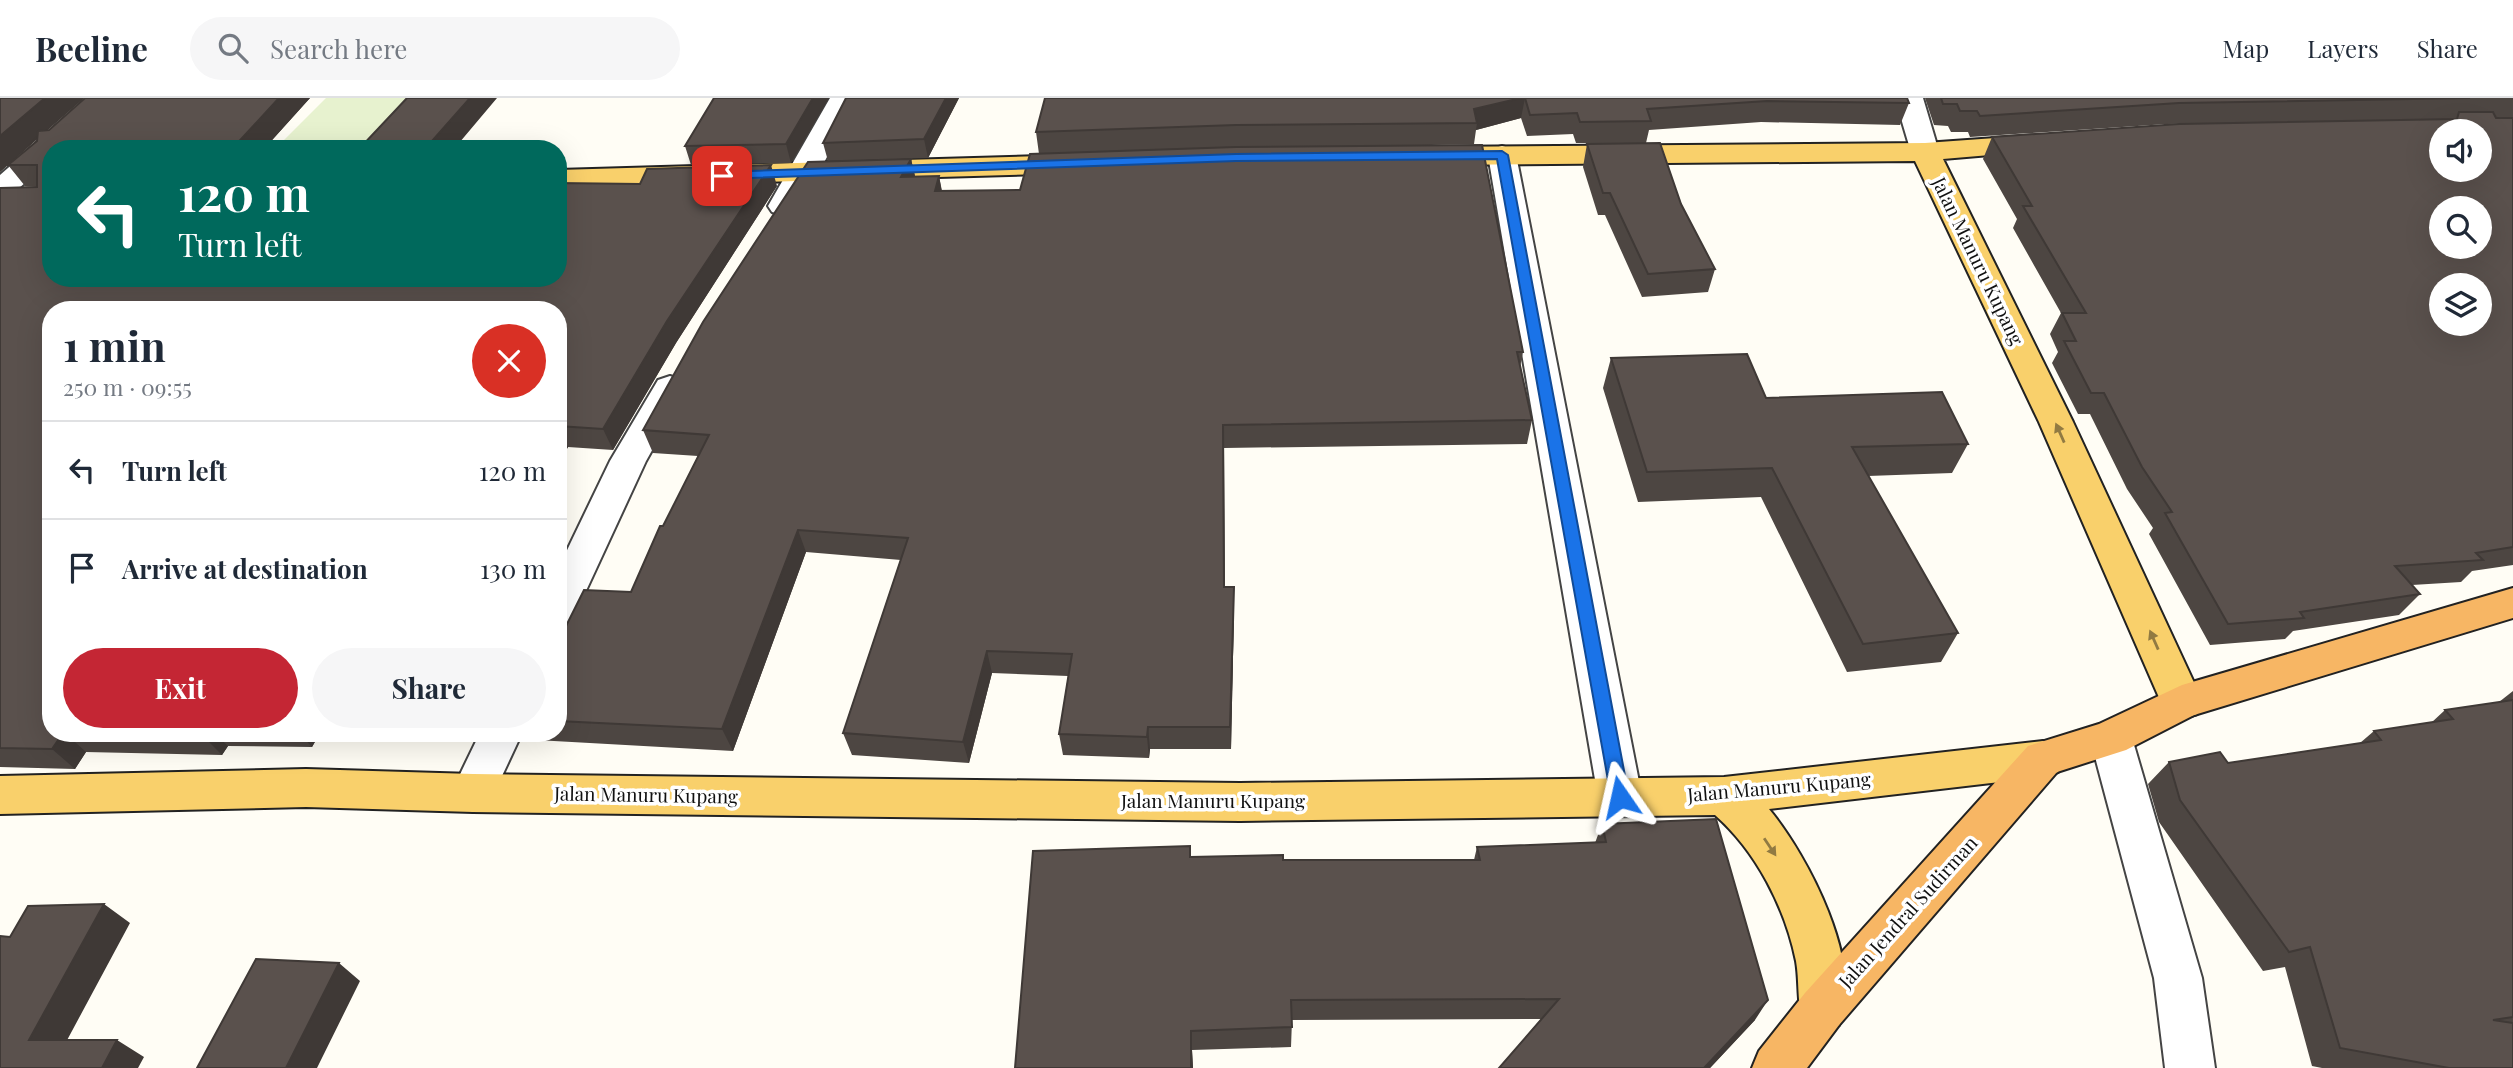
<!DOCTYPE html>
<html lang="en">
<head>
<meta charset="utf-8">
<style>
  :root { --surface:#fff; --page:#f6f6f7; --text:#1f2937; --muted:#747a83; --line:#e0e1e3; --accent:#c42634 }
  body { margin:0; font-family:"Playfair Display",serif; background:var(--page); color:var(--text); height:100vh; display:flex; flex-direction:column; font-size:26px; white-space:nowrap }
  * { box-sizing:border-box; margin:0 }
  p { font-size:23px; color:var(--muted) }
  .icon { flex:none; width:38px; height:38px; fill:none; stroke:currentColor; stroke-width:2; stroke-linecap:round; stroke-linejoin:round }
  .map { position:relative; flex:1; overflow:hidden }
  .panel { position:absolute; left:42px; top:203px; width:525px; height:441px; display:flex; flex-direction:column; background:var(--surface); border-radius:28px; box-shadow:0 7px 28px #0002 }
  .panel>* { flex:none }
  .top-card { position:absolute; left:42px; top:42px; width:525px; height:147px; border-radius:28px; box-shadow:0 7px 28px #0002; background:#00695c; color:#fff; overflow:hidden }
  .tools { position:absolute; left:2429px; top:21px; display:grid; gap:14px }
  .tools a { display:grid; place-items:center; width:63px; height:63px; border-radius:50%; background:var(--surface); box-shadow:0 7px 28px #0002; font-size:35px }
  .pin { position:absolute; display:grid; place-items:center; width:60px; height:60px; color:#fff; margin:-30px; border-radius:14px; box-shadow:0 4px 10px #0006 }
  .me { position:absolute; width:77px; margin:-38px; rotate:349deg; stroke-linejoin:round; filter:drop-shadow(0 0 5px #0008) }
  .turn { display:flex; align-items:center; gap:24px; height:147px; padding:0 21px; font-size:32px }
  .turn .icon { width:91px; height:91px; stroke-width:2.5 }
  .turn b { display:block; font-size:49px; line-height:60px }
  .round { display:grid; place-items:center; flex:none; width:74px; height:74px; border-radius:37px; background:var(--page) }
  .summary { display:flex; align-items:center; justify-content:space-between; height:119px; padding:0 21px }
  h1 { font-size:42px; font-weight:700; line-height:52px }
  .cta { display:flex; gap:14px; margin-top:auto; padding:14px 21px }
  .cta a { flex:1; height:80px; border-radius:42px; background:var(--accent); color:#fff; font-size:28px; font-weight:700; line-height:80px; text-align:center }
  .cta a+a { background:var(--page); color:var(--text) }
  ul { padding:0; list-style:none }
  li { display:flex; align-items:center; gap:21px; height:98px; padding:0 21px; border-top:2px solid var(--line) }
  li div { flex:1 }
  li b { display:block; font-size:26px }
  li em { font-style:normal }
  header { display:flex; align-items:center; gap:42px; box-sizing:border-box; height:98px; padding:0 35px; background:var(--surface); border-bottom:2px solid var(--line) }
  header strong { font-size:33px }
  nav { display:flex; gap:38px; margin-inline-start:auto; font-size:24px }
  .search { width:490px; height:63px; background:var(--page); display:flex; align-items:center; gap:18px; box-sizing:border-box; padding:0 24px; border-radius:38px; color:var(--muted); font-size:26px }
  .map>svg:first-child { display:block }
</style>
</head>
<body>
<header>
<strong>Beeline</strong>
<div class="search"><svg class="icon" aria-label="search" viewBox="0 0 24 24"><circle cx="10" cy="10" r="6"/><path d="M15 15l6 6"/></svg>Search here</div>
<nav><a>Map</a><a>Layers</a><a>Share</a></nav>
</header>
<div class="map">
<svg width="2513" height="970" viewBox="0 0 2513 970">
  <rect width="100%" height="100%" fill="#fffdf5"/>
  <path fill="#e7f2cf" d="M326,0H420L372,51H275Z"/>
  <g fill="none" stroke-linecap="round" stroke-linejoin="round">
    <g stroke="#444" stroke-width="4">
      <path id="minor" d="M88,0H118L63,51H51V62L10,98L0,101V77Z
        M830,0H858L818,76L794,114L783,117L772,114L768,108Z
        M1895,0H1923L1939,54L1935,60L1925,63L1915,60L1911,54Z
        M1502,48L1512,51L1516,57L1642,699L1635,712L1620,718L1605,712L1598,699L1488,57L1492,51Z
        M670,278L682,282L687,290L646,363L572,523L558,527V471L610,363L658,282Z
        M2111,622L2126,628L2132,640L2202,880L2215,970H2165L2154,880L2090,640L2096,628Z
        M480,635H522L488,708L473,714L458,708L451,695Z"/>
    </g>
    <g stroke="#222" stroke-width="4">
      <path id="primary" d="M2039,37L2049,40L2053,46L2049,52L1943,61L2073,324L2203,604L2197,616L2182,621L2167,616L2161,604L2039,324L1915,63L1431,67L1421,64L1417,58L1421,52L1431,49L1925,45Z
        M1077,57L1087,60L1091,66L1087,72L1077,75L558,90V72Z
        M2043,643L2058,648L2064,661L2058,674L2043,679L1769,711C1808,758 1865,867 1839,927L1822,934L1805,927C1796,906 1800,886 1796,863C1785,809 1756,753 1715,717L1240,723L473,714L306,709L0,716V678L306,671L473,676L1240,685L1724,679Z"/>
    </g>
    <g stroke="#222" stroke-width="4">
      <path id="trunk" d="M2513,490V520L2194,617L2126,652L2057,674L1839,927L1807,970H1752L1759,953L1805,895L2028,648L2099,626L2182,587Z"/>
    </g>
    <use href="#minor" fill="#fff" fill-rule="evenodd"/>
    <use href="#primary" fill="#f9d06b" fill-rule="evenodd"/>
    <use href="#trunk" fill="#f7b664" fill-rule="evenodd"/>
  </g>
  <path fill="#4d4642" d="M0,0H84L47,32H49L85,0H310L264,51H51V180L777,88L676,245L613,352L568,349L558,366V212H51V635H320L312,649L228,648L222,657L86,654L75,671L0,669V90L37,88H25L8,67L37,43V41L0,74Z
    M714,0H829L791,65L691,67L685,48Z
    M846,0H959L928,60L828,63L823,45Z
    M1045,0H1907L1909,5L1900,27L1761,24L1649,32L1646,45H1576L1573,36L1527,38L1521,20L1476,32L1474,46L1039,56L1036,34Z
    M1925,0H2513V467L2472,473L2461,484L2412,487L2420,496L2399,517L2293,533L2285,541L2210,547L2149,436L2153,430L2127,391L2090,316H2078L2052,265L2058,254L2050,236L2061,215L2013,130L2017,121L1983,61L1992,39L2454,21L2167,26L1970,39L1968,34H1951L1948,28L1934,27Z
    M1587,46L1681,106L1715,171L1708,194L1642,199L1605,117H1598L1583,69Z
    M911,61L915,78H939L942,93L1523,254L1520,269L1532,322L1527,346L1224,350L1225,489L1234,512L1231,651H1150L1149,660L1063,657L1059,636L1068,578L992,575L969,665L852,657L843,635L901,462L806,454L733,653L536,642L531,635H558V544L631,494L698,358L653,355L643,332Z
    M1611,260L1766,300L1968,346L1952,375L1868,378L1958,535L1941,564L1847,574L1761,399L1638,404L1603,290Z
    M2513,593V970H2322L2312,968L2285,869L2263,873L2159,724L2148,686L2169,664L2228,665L2360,645L2374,633L2431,625L2445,612L2499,604Z
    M1602,726L1755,922L1710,970H1499L1541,921L1292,922L1291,949L1192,952L1193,970H1015L1190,759L1283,762H1474L1477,749L1595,745Z"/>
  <path fill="#3f3936" d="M45,0H84L0,74V38Z
    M279,0H310L264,51H232Z
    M470,0H497L454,51H425Z
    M813,0H829L791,65L786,46Z
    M946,0H959L928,60L924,41Z
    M1521,0H1525L1521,20L1476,32L1477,25L1474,11Z
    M911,61L916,83L901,79Z
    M771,67L777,88L676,245L613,352L603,331L667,223Z
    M939,78L943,101L935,93Z
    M558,330L568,349L558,366Z
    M798,432L806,454L733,653L722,631Z
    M1234,489V512L1231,651L1230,629Z
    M987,553L992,575L969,665L963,644Z
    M1148,629L1150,651L1149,660L1147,639Z
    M63,635H65L86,654L75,671L52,651Z
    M204,635H214L228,648L222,657L202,637Z
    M299,635H320L312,649Z
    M104,806L130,825L58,959L29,942Z
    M339,865L360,883L317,970H286Z
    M1768,902L1755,922L1710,970H1704Z
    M1191,933L1192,952L1193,970H1191Z
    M117,942L144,959L138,970H102Z"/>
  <path fill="#5a514d" stroke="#3f3936" stroke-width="2" fill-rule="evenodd" d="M0,0H45L0,38Z
    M85,0H279L232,51H51V180H558V85L640,86L647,71L771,67L667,223L603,331L558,328V212H51V635H63L52,651L0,650V90L37,89V67H8L37,43L38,33L49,32Z
    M407,0H470L425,51H359Z
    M714,0H813L786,46L685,48Z
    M846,0H946L924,41L823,45Z
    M1045,0H1521L1474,11L1477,25L1236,27L1036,34Z
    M1525,0H1907L1909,5L1767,3L1647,11L1651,23L1580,24L1577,15L1530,17Z
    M1941,0H2470L2179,5L1980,18L1977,13H1960L1957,6H1943Z
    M2459,14H2493L2496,20H2513V449L2476,455L2483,462L2395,468L2420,496L2300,514L2304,520L2228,526L2165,415L2172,414L2142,369L2104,295H2091L2064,243H2076L2062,215H2086L2023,108H2032L1992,39L2179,26L2457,21ZM2441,33H2480V72H2441ZM2441,110H2480V149H2441ZM2441,187H2480V226H2441Z
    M1660,45L1681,106L1715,171L1648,176L1610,95H1603L1587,46Z
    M1482,47L1523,254H1517L1532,322L1223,327L1224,489H1234L1230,629H1148L1147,639L1059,636L1072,556L987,553L963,644L843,635L908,440L798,432L722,631L558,623V544L584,492L631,494L660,428H663L709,337L643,332L703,224L808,64L911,61L901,79L939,78L935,93L1020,92L1030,56L1236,49Z
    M1747,256L1766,300L1942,294L1968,346L1852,349L1958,535L1863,546L1772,370L1647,374L1611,260Z
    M2513,602V919L2493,922L2513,925V970H2449L2340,950L2310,849L2289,854L2180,702L2169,664L2220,654L2228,665L2381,642L2374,633L2453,621L2445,612Z
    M108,635H204L202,637Z
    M1716,721L1768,902L1704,970H1499L1559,901L1291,902L1292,929L1191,933V970H1015L1033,753L1190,748V759L1283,757V762H1480L1477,749L1606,744L1602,726Z
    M104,806L29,942H117L102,970H0V838L10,839L28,808Z
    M256,861L339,865L286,970H197Z"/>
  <defs><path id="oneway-solid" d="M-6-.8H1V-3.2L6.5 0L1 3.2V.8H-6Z" transform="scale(1.75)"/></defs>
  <g fill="#917a42">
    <use href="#oneway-solid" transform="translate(2060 335) rotate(-114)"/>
    <use href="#oneway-solid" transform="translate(2154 542) rotate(-114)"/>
    <use href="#oneway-solid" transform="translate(1770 749) rotate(56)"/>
  </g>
  <path fill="#1a73e8" stroke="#114b97" stroke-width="2" d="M1502,53L1508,57L1629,699L1626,704L1620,706L1613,704L1611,699L1497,61L1236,63L722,81L716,78L722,74L1236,56Z"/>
  <g text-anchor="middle" stroke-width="7" stroke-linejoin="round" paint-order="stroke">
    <g font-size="19" fill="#111" stroke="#fff">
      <text transform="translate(1978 163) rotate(64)" y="7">Jalan Manuru Kupang</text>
      <text transform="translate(1779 689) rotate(-5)" y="7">Jalan Manuru Kupang</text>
      <text transform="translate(646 697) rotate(1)" y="7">Jalan Manuru Kupang</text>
      <text x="1213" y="710">Jalan Manuru Kupang</text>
      <text transform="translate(1908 814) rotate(-48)" y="7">Jalan Jendral Sudirman</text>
    </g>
  </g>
</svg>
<div class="tools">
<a><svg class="icon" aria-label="sound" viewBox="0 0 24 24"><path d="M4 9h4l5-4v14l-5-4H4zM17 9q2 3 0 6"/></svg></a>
<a><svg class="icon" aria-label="search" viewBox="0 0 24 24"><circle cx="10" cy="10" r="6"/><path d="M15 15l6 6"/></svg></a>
<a><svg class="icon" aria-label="layers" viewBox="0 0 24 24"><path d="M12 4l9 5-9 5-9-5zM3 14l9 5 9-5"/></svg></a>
</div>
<div class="pin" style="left:722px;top:78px;background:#d93025"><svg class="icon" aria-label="arrive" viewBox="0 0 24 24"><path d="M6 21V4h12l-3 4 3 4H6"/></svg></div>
<svg class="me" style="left:1620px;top:699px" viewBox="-20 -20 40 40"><path d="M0-17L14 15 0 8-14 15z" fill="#1a73e8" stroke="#fff" stroke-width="4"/></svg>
<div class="top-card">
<div class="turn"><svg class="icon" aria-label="left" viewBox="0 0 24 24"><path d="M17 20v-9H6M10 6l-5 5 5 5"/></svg><div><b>120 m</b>Turn left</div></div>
</div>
<section class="panel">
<div class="summary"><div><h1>1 min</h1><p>250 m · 09:55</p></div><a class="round" style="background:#d93025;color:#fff"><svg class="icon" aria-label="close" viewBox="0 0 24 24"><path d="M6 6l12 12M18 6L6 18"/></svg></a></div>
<ul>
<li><svg class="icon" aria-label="left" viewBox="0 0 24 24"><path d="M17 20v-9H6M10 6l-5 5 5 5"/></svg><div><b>Turn left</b></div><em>120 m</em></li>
<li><svg class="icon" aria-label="arrive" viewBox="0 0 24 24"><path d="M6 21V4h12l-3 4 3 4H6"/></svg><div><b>Arrive at destination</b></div><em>130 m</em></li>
</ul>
<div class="cta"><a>Exit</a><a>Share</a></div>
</section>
</div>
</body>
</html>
